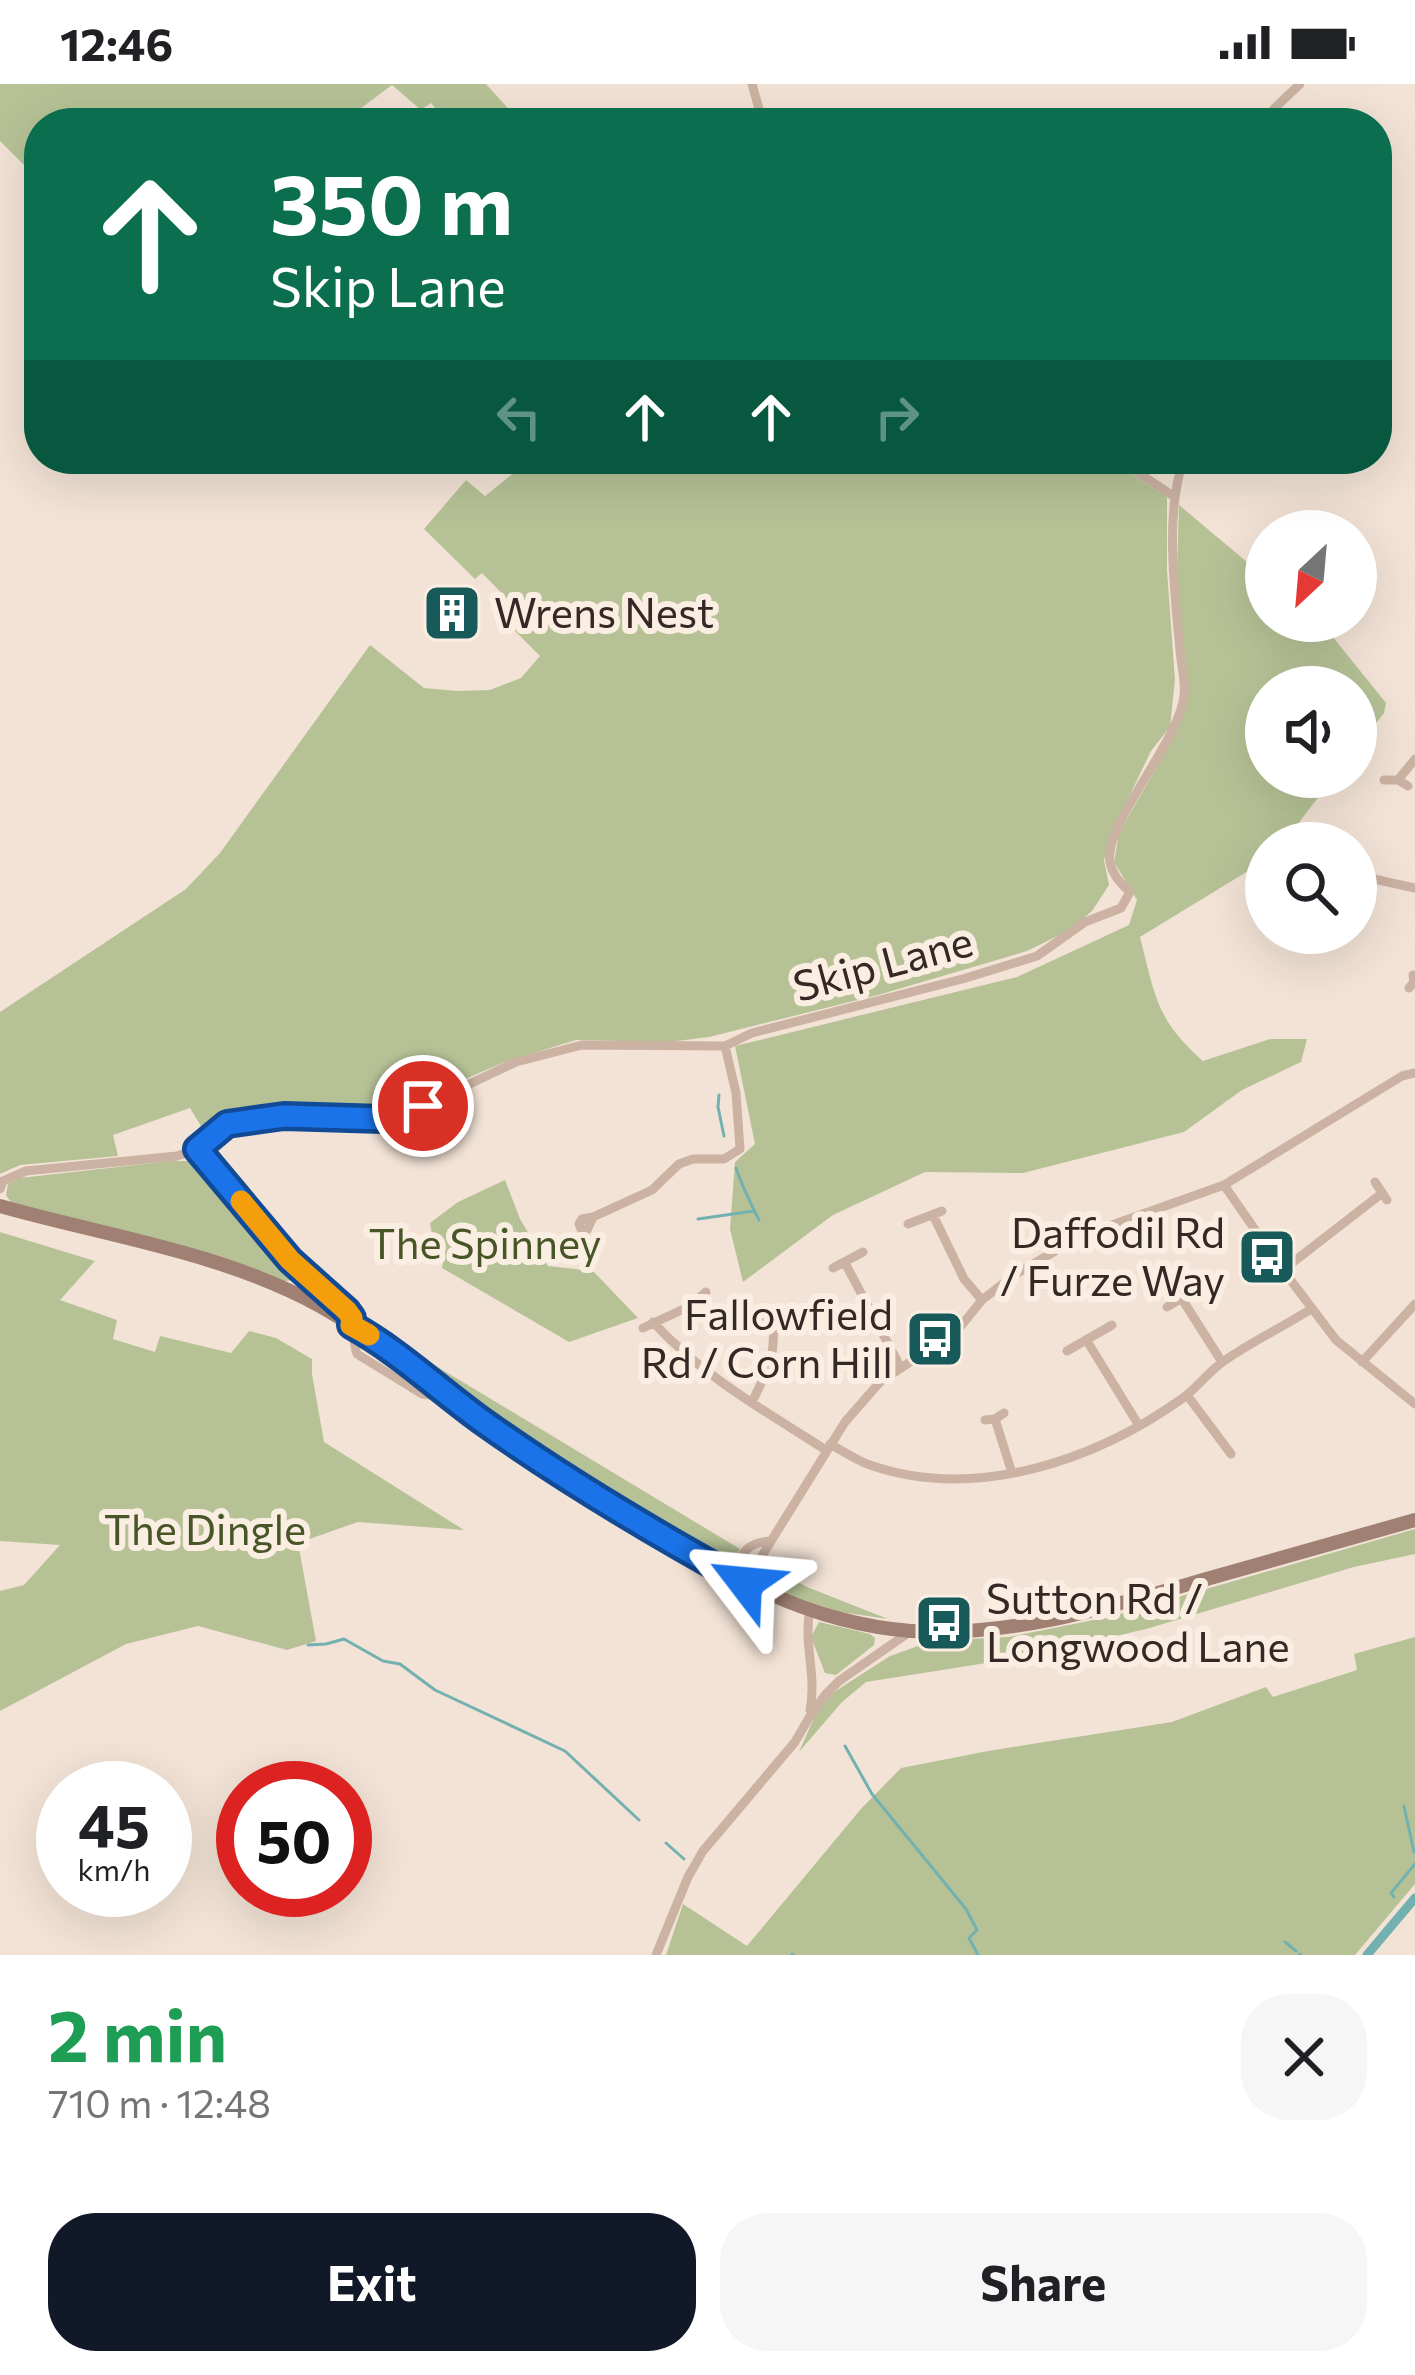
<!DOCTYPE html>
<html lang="en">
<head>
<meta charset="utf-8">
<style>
  :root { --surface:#fff; --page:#f6f6f6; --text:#202124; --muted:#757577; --accent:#111827 }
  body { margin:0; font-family:Commissioner,sans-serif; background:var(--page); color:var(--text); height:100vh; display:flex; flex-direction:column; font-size:45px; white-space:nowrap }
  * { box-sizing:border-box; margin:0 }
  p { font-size:39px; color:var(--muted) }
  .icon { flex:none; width:66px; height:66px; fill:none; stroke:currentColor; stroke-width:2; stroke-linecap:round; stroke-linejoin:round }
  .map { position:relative; height:1871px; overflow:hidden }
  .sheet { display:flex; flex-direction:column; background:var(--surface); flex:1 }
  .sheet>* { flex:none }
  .guide { position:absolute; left:24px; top:24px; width:1368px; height:366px; border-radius:48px; box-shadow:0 12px 48px #0002; background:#0b6e4f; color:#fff; overflow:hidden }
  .needle { width:78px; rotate:206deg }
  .fabs { position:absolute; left:1245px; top:426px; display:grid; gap:24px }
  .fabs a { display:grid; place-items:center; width:132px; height:132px; border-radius:50%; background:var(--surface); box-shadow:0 12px 48px #0002; font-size:60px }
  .speed { position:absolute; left:36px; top:1677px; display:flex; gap:24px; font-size:60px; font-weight:700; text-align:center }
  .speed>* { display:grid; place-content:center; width:156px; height:156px; border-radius:50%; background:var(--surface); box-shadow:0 12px 48px #0002; line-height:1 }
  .speed small { font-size:30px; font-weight:400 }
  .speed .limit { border:18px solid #d22; background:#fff; color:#111 }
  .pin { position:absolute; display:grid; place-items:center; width:102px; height:102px; color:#fff; margin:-51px; border:6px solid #fff; border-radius:50%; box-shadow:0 3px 12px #0007 }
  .me { position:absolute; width:132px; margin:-66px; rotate:299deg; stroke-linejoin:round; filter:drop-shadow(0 0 9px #0008) }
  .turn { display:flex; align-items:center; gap:42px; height:252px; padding:0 48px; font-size:54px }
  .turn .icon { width:156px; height:156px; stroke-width:2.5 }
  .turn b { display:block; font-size:84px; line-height:102px }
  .lanes { display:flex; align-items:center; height:114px; padding:0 48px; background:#0003; justify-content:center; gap:60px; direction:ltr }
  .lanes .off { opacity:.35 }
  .round { display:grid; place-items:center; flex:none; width:126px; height:126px; border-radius:48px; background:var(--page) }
  .headline { display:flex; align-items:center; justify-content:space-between; height:204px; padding:0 48px }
  h1 { font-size:72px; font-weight:700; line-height:90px; color:#1e9e55 }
  .cta { display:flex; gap:24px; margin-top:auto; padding:24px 48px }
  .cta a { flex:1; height:138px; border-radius:48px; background:var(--accent); color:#fff; font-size:48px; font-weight:700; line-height:138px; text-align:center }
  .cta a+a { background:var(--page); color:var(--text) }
  .status { display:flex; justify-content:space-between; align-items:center; height:84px; padding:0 60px; background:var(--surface); direction:ltr }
  .status svg { height:33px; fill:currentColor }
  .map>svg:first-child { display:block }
</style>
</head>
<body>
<div class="status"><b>12:46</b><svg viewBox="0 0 49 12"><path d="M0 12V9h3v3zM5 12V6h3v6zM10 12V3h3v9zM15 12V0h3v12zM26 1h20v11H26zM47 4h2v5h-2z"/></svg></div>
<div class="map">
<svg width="1415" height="1871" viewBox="0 0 1415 1871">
  <rect width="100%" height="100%" fill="#f3e3d6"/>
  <path fill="#b6c296" d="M0,0H486L515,32L508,39H448L431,19L421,26L392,1L341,39H39V96L0,57Z
    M531,375H1108L1167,413V486L1175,596L1170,643L1151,667L1114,744L1104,776L1109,801L1092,827L1070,846L1027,867L878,911L709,953L669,958L576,956L505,978L399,1023L373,1028L281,1025L223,1035L205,1049L190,1024L113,1051L118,1072L20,1081L0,1090V928L186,805L220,769L370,561L424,604L457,607L490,606L521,594L540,572L515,547L533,526L526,521L520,528L482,489L475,495L424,445L466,396L485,412Z
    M1179,421L1266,494V537H1320L1386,619L1384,629L1356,665V603H1266V693H1334L1283,759H1266V776L1140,853C1155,911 1156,936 1203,977L1270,955H1307L1301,978L1242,1006L1184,1048L1023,1089L925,1088L833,1131L743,1198L730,1145L735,1078L755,1060L735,962L1017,893L1129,841L1137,816L1114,778L1119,749L1162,674L1186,617L1177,484Z
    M170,1077H189L201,1086L293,1185L292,1195L285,1198L12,1120L6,1111L8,1100L20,1094Z
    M505,1096L520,1135L548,1182L593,1187L638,1234L569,1258L442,1184L444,1172L434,1162L430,1139L458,1118Z
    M0,1148L95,1177L60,1216L117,1236L113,1255L155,1268L160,1252L231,1269L249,1247L276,1254L312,1275V1290L324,1358L464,1446L358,1438L298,1459L316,1557L287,1566L198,1542L126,1560L0,1627V1507L24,1501L60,1461L0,1457Z
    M398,1259L740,1465L727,1485L703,1471L484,1333Z
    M1415,1445V1470L1354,1483L1146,1545L1025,1573L866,1598L842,1618L799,1668L817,1627L834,1608L890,1572L932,1557L1009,1553L1109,1533Z
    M764,1479L807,1503L888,1535L840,1528L759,1501L756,1493Z
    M819,1538L870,1550L875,1554L874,1561L836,1591L825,1589L811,1553Z
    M1415,1553V1800L1355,1871H666L683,1820L747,1862L860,1726L901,1684L988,1667L1172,1638L1266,1603L1273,1613L1357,1586L1354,1570Z"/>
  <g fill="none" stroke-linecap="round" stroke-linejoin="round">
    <path stroke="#73b1b0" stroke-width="3" d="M719,1011L718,1023L724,1052
      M736,1084C742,1102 750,1118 759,1136
      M698,1135L754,1127
      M308,1561L326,1560L344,1555L383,1577L400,1580L435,1606L565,1667L639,1736
      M845,1662L872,1710L966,1825L977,1846L969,1854L978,1871
      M1404,1722L1414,1768
      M666,1759L684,1775
      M1394,1813L1391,1809L1415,1780
      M1285,1858L1296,1867
      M792,1870L793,1871
      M1300,1870L1301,1871"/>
    <path stroke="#73b1b0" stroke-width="9" d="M1367,1871L1415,1814"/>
    <path stroke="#cbb2a2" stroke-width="9" d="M752,0L763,39
      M1259,39L1300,0
      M1117,375L1175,413
      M1384,696H1398L1408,702
      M1398,696L1415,675
      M1356,791L1415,804
      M1409,904L1414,898L1413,891
      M197,1065L290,1176L347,1227C355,1238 352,1256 357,1270L422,1310L430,1311L441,1305
      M1375,1098L1387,1116
      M1224,1101L1283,1186L1336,1256L1415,1320
      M0,1105L3,1097L26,1087L177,1072L197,1065L227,1040L283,1032L383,1035L423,1022L516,978L582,961L725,962L752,949L966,894L1037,872L1085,838L1121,824L1130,808C1122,801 1112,790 1110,778C1103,741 1179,658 1184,612C1186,598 1181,581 1180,566C1175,510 1164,429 1184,375
      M933,1131L964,1195L982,1216
      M593,1133L582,1135L579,1140L581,1145L587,1146L593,1133L652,1106L679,1080L693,1075H724L740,1065L736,1009L725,962
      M908,1140L942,1127
      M845,1179L901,1284
      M833,1184L863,1168
      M1283,1186L1381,1110
      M1182,1215L1222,1278
      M1167,1223L1189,1210
      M653,1238C702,1292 765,1327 826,1366
      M751,1238L773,1227
      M643,1244L690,1222L706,1208
      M1087,1257L1138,1340
      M1067,1267L1112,1241
      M1362,1278L1415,1220
      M1187,1311L1231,1370
      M752,1318C770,1282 777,1269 772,1228
      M995,1335L1012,1389
      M985,1336L995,1335L1004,1329
      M830,1360C843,1367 856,1376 870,1381C976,1418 1096,1376 1183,1314C1198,1303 1209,1287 1224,1277C1251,1258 1283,1243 1311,1225
      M731,1492C742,1471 744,1459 770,1457
      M745,1499L845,1338L880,1298L957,1247L982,1216L1014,1191L1081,1152L1224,1101L1402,992L1415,989
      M810,1525C803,1560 817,1590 810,1626
      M656,1871L688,1793L703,1767L795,1658L810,1632L826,1610L839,1597L911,1547"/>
    <path stroke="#9f8073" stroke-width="14" d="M0,1122C106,1152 222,1168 320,1222C382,1257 427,1297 483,1338C530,1371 579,1401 628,1431C719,1486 802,1539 911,1547C1009,1553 1103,1525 1196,1498C1269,1477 1342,1456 1415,1436"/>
  </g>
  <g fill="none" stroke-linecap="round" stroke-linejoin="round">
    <g stroke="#114b97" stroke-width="30">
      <path id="route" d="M423,1022L383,1035L284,1032L227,1040L197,1065L290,1176L347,1227L352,1234L351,1241C400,1268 440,1307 485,1339C568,1398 656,1450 745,1499"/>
    </g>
    <use href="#route" stroke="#1a73e8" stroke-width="21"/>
    <path stroke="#f59e0b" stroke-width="21" d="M241,1117L290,1176L347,1227L352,1234L351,1241L369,1251"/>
  </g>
  <defs>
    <g id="building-square" transform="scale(3)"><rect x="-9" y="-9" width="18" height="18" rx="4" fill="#185959" stroke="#faeee3"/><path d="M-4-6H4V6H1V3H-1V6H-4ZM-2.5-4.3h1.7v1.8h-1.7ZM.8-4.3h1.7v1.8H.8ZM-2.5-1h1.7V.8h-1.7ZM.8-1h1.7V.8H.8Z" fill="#fff"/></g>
    <g id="bus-square" transform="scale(3)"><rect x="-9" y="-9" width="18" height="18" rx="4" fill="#185959" stroke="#faeee3"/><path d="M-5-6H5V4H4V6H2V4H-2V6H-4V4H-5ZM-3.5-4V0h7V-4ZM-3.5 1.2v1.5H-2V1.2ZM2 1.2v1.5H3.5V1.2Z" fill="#fff"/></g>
  </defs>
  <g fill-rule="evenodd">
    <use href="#building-square" x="452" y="529"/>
    <use href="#bus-square" x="1267" y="1173"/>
    <use href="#bus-square" x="935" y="1255"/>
    <use href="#bus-square" x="944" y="1539"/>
  </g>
  <g text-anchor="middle" stroke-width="12" stroke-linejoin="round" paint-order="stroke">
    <g font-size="42" fill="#352925" stroke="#faeee3" text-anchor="start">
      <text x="494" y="544">Wrens Nest</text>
      <text x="1225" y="1164" text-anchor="end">Daffodil Rd<tspan x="1225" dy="48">/ Furze Way</tspan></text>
      <text x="893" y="1246" text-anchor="end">Fallowfield<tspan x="893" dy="48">Rd / Corn Hill</tspan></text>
      <text x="986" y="1530">Sutton Rd /<tspan x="986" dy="48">Longwood Lane</tspan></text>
    </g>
    <g font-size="42" fill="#352925" stroke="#faeee3">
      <text transform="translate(883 880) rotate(-15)" y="15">Skip Lane</text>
    </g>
    <g font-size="42" fill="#475527" stroke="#faeee3">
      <text x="485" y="1175">The Spinney</text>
      <text x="205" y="1461">The Dingle</text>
    </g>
  </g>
</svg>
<div class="fabs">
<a><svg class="needle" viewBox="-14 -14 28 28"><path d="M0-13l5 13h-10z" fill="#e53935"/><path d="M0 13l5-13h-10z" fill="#757577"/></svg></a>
<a><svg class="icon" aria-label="sound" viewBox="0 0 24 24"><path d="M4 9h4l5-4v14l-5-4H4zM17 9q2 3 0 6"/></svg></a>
<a><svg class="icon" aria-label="search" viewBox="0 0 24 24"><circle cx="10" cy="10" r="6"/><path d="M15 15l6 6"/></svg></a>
</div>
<div class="speed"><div>45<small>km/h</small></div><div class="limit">50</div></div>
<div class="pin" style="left:423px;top:1022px;background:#d93025"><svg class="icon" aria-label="arrive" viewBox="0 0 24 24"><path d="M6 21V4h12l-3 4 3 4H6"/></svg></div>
<svg class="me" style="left:745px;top:1499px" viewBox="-20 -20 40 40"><path d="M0-17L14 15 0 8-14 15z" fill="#1a73e8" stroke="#fff" stroke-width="4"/></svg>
<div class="guide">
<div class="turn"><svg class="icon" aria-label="ahead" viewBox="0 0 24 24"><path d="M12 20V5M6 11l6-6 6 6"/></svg><div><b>350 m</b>Skip Lane</div></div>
<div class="lanes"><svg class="icon off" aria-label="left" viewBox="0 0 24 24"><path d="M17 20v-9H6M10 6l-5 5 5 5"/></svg><svg class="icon" aria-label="ahead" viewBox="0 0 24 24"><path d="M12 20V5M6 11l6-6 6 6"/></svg><svg class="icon" aria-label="ahead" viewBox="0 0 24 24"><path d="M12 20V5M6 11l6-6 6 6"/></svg><svg class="icon off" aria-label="right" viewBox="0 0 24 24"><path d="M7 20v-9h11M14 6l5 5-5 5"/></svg></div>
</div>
</div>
<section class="sheet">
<div class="headline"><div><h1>2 min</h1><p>710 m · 12:48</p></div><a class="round"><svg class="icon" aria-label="close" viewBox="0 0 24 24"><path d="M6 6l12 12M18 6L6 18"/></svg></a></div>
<div class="cta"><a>Exit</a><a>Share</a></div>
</section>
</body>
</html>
